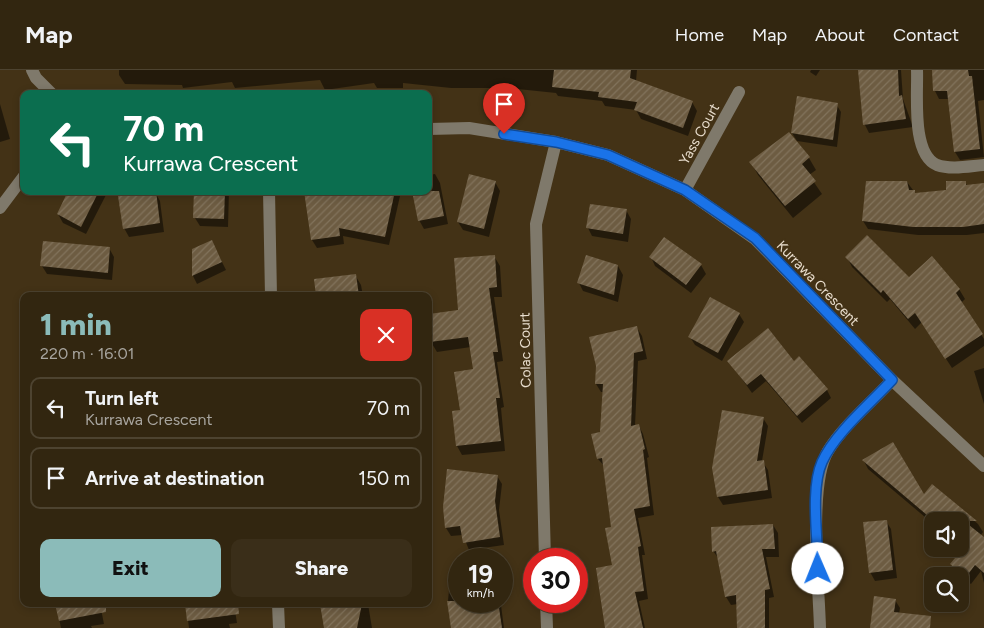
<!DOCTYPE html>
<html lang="en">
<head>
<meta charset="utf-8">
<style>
  :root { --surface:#322610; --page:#3a2e19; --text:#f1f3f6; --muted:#a8a59f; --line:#4d4330; --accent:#8bbbb9 }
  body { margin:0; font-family:Figtree,sans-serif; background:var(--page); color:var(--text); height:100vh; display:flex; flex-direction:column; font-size:19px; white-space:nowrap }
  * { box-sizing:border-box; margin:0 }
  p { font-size:16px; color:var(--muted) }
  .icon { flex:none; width:28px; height:28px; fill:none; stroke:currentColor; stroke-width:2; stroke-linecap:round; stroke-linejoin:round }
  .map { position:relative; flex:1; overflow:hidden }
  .side { position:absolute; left:20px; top:222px; width:412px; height:315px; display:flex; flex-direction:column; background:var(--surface); border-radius:10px; box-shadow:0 2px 8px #0003,0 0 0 1px var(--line) }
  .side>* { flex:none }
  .guide { position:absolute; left:20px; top:20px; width:412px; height:105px; border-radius:10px; box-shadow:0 2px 8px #0003,0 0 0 1px var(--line); background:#0b6e4f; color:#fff; overflow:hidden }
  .fabs { position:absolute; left:924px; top:442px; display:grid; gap:10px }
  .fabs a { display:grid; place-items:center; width:45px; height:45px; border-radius:10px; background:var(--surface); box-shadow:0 2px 8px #0003,0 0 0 1px var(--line); font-size:25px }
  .speed { position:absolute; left:448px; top:478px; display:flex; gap:10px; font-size:25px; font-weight:700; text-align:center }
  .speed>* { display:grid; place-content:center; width:65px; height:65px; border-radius:50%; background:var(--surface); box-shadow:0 2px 8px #0003,0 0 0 1px var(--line); line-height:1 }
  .speed small { font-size:12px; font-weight:400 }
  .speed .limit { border:8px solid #d22; background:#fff; color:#111 }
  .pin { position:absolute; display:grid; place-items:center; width:42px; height:42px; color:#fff; margin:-51px -21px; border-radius:50% 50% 50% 0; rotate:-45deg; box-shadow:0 0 5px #0007 }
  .pin .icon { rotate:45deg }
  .me { position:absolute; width:55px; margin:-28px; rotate:359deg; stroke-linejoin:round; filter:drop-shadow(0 0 4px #0008) }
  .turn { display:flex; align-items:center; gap:18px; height:105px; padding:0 20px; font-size:22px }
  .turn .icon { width:65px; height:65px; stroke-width:2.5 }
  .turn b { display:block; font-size:35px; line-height:42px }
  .round { display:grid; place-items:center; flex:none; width:52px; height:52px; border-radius:10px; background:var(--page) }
  .summary { display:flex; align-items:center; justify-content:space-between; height:85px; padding:0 20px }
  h1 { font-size:30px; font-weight:800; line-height:38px; color:var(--accent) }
  .cta { display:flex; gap:10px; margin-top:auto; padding:10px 20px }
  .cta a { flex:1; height:58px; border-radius:10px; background:var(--accent); color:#111; font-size:20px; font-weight:800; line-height:58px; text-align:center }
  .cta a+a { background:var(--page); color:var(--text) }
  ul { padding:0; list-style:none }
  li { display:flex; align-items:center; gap:15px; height:62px; margin:0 10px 8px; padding:0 10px; border:2px solid var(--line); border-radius:10px }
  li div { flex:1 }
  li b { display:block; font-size:19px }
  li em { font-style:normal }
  header { display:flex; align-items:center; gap:30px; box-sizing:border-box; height:70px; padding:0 25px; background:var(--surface); border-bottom:1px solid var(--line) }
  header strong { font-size:24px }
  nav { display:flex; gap:28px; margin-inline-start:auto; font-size:18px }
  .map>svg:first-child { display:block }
</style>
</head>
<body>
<header>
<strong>Map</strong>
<nav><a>Home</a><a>Map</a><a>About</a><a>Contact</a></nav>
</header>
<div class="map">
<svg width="984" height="558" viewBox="0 0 984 558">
  <defs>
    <pattern id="building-hatch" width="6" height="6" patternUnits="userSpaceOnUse" patternTransform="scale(1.25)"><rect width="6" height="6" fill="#6d5c42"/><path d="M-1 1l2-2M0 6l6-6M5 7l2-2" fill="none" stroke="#82735c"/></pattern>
  </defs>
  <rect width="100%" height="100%" fill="#433216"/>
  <path fill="#0007" d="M119,0H637L636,11L692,32L697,41L688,66L641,49L636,40L605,36L602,31L558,26L556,23L507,18H451L403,13V18H377L374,13L325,20L320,10L235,18L232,12L183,18L182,15L125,14L119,5Z
    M811,0H820L816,6L810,2Z
    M860,0H901L903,29L913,57L869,63L865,55L862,38H866L861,30Z
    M933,0H984V30L978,31L984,87L960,90L955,82L949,29H939L935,21Z
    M0,34L10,69L0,72Z
    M836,34L841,42L837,77L797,71L792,63Z
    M809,88L816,100L809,105L822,124L793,148L758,105L751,92Z
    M435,104L440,113L448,154L424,159L419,150L429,121V105Z
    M495,112L500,121L489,167L463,160L458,152Z
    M867,112H907L916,124L947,121L965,113L968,116L984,114V163L967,165H918L868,159L863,151Z
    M69,121L107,123L86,164L63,153L58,144Z
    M196,121H229L228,157L200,156L195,148Z
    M305,121H397L400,126L389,175L343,166L344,174L317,178L312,170Z
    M155,122L160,131L164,162L129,167L124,158Z
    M626,140L631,149L628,172L592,166L588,158Z
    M109,178L114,187L112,210L47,204L42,196Z
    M194,180H216L226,200L197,214L193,206Z
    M494,186L500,196L502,227H494L503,291L497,292L504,337L501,338L505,381L462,385L457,376L461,341L474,300L471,277L437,282L431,272L429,245L459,241Z
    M651,187L701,195L706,204L691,223L655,196Z
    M847,187L909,209L959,219L965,229L961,233L984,269V276L952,298L922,252L915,259L890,229L887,232L852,197Z
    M618,196L623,205L618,232L583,221L579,213Z
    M355,205L361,215L363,226H317L315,210Z
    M739,244L744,252L722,291L695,275L690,267Z
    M637,258L642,266L647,289L638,291L635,356H639L643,364L649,387L647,388L654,445L638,448L645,485H642L648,529L639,531L645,558H606L614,496L612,458L605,397L598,389L593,365L602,363L603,322H601L596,314Z
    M729,291L794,293L827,320L831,328L802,353L766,311L752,323Z
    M984,298V334L974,301Z
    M763,348L768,356L762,391L768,400L772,428L723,435L718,427Z
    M864,391L923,426L932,415L978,454L983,462L980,466L984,469V513L981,501L971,514L956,503L952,494L963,479L960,477V451H932V453L868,399Z
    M497,406L502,414L499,440L504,475L469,480L463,465L451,466L446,458Z
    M886,451L891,459L897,508L875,511L870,502Z
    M773,455L778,463L779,487H766L774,527L769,528V558H738V534L731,535L726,527L719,489L713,481Z
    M451,502L459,503V531H501V512L504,516L501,535L504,558H452L448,530Z
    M895,530L900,538L899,544L917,558H871Z
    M56,534H100L104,554L91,556L92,558H61Z
    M186,534H234L237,553L229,554L230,558H189Z
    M340,534H368L372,558H325L337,549Z"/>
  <path fill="url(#building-hatch)" d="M554,0H631L630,8L693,31L683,58L634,40L637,32L598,27L599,22L552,17Z
    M858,0H898L899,26L902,25L906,49L863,55Z
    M932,0H968L969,6H972L980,79L954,82L947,21H933Z
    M797,26L838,33L833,70L791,63Z
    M789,62L810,87L802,94L816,111L785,136L749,92Z
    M469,104L496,111L484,159L457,152Z
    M866,111H907L909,120H915V123L946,120V111H966V115L984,113V154L963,157H913L862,151Z
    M68,121H99L81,157L57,144Z
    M156,121L160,153L123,159L118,126Z
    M194,121H225L224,149L193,148Z
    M304,121H395L385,167L339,158L340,166L311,170Z
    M412,121H439L444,146L418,151Z
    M590,134L627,139L623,164L586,158Z
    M867,165L909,207L932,186L960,219L956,223L983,264L945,289L915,243L908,249L883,220L881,223L845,187Z
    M664,167L702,194L686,215L649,187Z
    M212,170L222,192L192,206V179Z
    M43,171L110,177L108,203L40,196Z
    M495,185L497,217L489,218L498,282H493L500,328H496L501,371L456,376L452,341L460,340L454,302L473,299L468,267L430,272L429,244L458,240L454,188Z
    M586,185L618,195L614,225L577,213Z
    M356,204L359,226H316L314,209Z
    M710,227L740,243L718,283L688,267Z
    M637,256L643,281L634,283L631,356L639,354L645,379L643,380L650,436L634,439L641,476L638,477L644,521L635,522L643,558H605L596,498L612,495L605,458L611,457L602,388L597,389L591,364L600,362L603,314H595L596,296L589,267Z
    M768,258L794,291L799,286L828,319L797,346L761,304L747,315L727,291Z
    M722,340L764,347L757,391L764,390L768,420L717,427L712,398Z
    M893,372L924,424L932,414L977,451H964L984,467V503L975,495L966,507L950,494L960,482V451H934L862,390Z
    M447,399L498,405L495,431L500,467L463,473L460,456L445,458L443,437Z
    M887,450L893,500L869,503L863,452Z
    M773,454L775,479H762L770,519L765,520V558H737L736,525L725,527L716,481L712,482L711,457Z
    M874,526L896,529L894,542L931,546L930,558H870Z
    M447,531H498L502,558H451Z
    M55,534H106V542L59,551Z
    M185,534H238L239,544L187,551Z
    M320,534H362L357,558H324Z"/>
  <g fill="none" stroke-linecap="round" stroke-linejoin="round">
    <path stroke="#7f796b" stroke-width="12" d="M32,0L36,8L52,24
      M917,0C918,24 911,84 937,95C951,100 970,96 984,95
      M429,59L469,58L556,72L608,85L685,120L755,169L892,310L984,396
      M685,120L739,22
      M269,121L271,226
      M0,138L24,106
      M545,489L536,154L556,72
      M546,531L547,558
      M278,534L279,558
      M820,558C819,517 808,413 828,381C843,356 872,332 892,310"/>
  </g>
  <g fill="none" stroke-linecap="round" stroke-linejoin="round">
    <g stroke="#114b97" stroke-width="12">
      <path id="route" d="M504,64L556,72L608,85L685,120L755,168L892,310C870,334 835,363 822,392C810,419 818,468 818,499"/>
    </g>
    <use href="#route" stroke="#1a73e8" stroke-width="9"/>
  </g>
  <g text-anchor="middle" stroke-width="4" stroke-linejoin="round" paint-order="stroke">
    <g font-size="14" fill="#e9dece" stroke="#433216">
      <text transform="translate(699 64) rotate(-61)" y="5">Yass Court</text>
      <text transform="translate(818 213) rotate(46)" y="5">Kurrawa Crescent</text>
      <text transform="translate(525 280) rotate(-91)" y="5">Colac Court</text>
    </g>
  </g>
</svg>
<div class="fabs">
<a><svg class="icon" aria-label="sound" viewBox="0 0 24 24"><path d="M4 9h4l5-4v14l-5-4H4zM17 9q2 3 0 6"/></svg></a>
<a><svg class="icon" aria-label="search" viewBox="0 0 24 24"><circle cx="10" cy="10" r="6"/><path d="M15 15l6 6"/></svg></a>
</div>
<div class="speed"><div>19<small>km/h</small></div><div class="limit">30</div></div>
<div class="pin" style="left:504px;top:64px;background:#d93025"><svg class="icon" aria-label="arrive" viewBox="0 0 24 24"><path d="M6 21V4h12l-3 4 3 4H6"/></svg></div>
<svg class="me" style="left:818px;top:499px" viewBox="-20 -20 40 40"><circle r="19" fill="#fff"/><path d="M0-13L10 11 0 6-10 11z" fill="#1a73e8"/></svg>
<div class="guide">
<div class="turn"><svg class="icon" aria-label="left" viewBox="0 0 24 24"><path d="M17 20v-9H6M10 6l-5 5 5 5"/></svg><div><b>70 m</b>Kurrawa Crescent</div></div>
</div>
<section class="side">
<div class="summary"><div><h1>1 min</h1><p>220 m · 16:01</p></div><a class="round" style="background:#d93025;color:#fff"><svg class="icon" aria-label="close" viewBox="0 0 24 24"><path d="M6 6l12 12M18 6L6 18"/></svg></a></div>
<ul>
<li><svg class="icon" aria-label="left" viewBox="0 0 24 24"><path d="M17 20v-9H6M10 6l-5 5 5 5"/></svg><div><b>Turn left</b><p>Kurrawa Crescent</p></div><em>70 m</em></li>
<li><svg class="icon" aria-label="arrive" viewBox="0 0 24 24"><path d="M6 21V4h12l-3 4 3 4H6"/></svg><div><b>Arrive at destination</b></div><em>150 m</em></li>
</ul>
<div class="cta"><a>Exit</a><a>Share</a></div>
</section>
</div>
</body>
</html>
